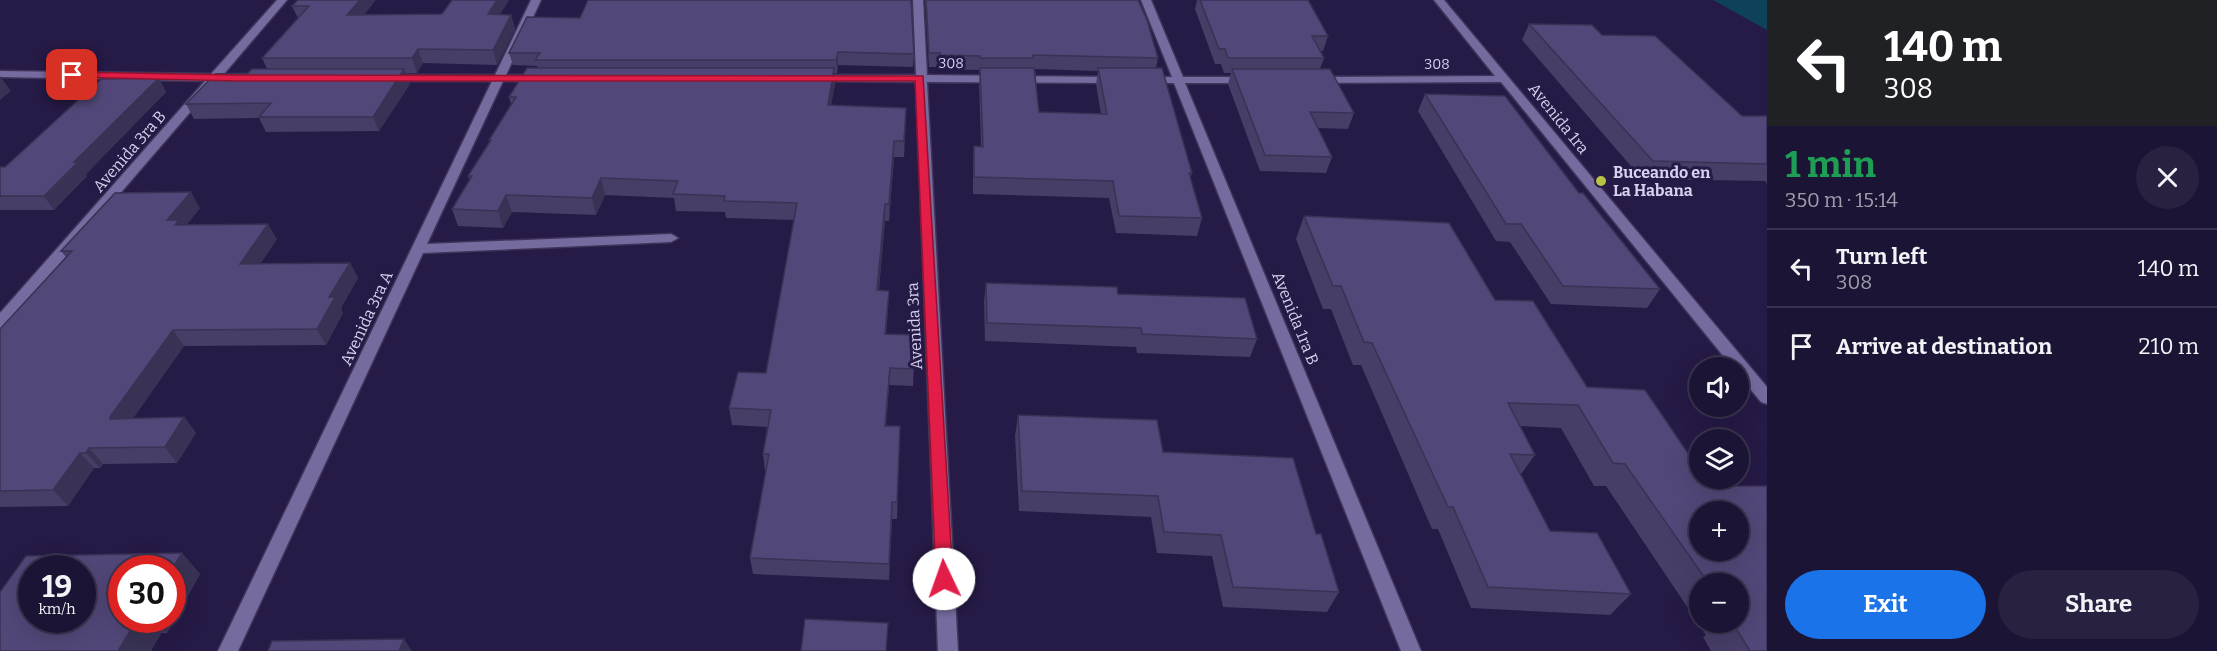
<!DOCTYPE html>
<html lang="en">
<head>
<meta charset="utf-8">
<style>
  :root { --surface:#1c1434; --page:#292140; --text:#f1f3f6; --muted:#a09eac; --line:#3a334f; --accent:#1a73e8 }
  body { margin:0; font-family:Bitter,serif; background:var(--page); color:var(--text); height:100vh; display:flex; flex-direction:column; font-size:22px; white-space:nowrap }
  * { box-sizing:border-box; margin:0 }
  p { font-size:20px; color:var(--muted) }
  .icon { flex:none; width:33px; height:33px; fill:none; stroke:currentColor; stroke-width:2; stroke-linecap:round; stroke-linejoin:round }
  .map { position:relative; flex:1; overflow:hidden }
  .details { display:flex; flex-direction:column; background:var(--surface); width:450px }
  .details>* { flex:none }
  .top-card { background:#202124; color:#fff; overflow:hidden }
  .fabs { position:absolute; left:1689px; top:357px; display:grid; gap:12px }
  .fabs a { display:grid; place-items:center; width:60px; height:60px; border-radius:50%; background:var(--surface); box-shadow:0 6px 24px #0002,0 0 0 2px var(--line); font-size:30px }
  .speed { position:absolute; left:18px; top:555px; display:flex; gap:12px; font-size:30px; font-weight:700; text-align:center }
  .speed>* { display:grid; place-content:center; width:78px; height:78px; border-radius:50%; background:var(--surface); box-shadow:0 6px 24px #0002,0 0 0 2px var(--line); line-height:1 }
  .speed small { font-size:15px; font-weight:400 }
  .speed .limit { border:9px solid #d22; background:#fff; color:#111 }
  .pin { position:absolute; display:grid; place-items:center; width:51px; height:51px; color:#fff; margin:-26px; border-radius:12px; box-shadow:0 3px 9px #0006 }
  .me { position:absolute; width:66px; margin:-33px; rotate:357deg; stroke-linejoin:round; filter:drop-shadow(0 0 4px #0008) }
  .turn { display:flex; align-items:center; gap:21px; height:126px; padding:0 18px; font-size:27px }
  .turn .icon { width:78px; height:78px; stroke-width:2.5 }
  .turn b { display:block; font-size:42px; line-height:51px }
  .round { display:grid; place-items:center; flex:none; width:63px; height:63px; border-radius:32px; background:var(--page) }
  .overview { display:flex; align-items:center; justify-content:space-between; height:102px; padding:0 18px }
  h1 { font-size:36px; font-weight:700; line-height:45px; color:#1e9e55 }
  .button { display:flex; gap:12px; margin-top:auto; padding:12px 18px }
  .button a { flex:1; height:69px; border-radius:36px; background:var(--accent); color:#fff; font-size:24px; font-weight:700; line-height:69px; text-align:center }
  .button a+a { background:var(--page); color:var(--text) }
  ul { padding:0; list-style:none }
  li { display:flex; align-items:center; gap:18px; height:78px; padding:0 18px; border-top:2px solid var(--line) }
  li div { flex:1 }
  li b { display:block; font-size:22px }
  li em { font-style:normal }
  main { display:flex; flex:1; min-height:0 }
  .map>svg:first-child { display:block }
</style>
</head>
<body>
<main>
<div class="map">
<svg width="1767" height="651" viewBox="0 0 1767 651">
  <rect width="100%" height="100%" fill="#261a46"/>
  <path fill="#0e4259" d="M1713,0H1767V30Z"/>
  <g fill="none" stroke-linecap="round" stroke-linejoin="round">
    <g stroke="#40345a" stroke-width="3">
      <path id="minor" d="M277,0H287L223,75L235,76V80L217,81L5,327L0,328V313L205,81L0,77V71L211,74Z
        M531,0H541L506,75H540L546,78L540,81H503L427,244L671,234L678,238L671,242L423,253L238,651H218L492,81H387L381,78L387,75H495Z
        M913,0H923L927,75L1116,77L1122,80L1116,83L927,82L958,651H938L916,82L816,81L810,78L816,75H916Z
        M1141,0H1151L1183,77H1248L1254,80L1248,83H1185L1421,651H1401L1174,83H1146L1140,80L1146,77H1172Z
        M1434,0H1444L1767,387V404L1761,402L1738,374V368H1733L1501,82L1317,83L1311,80L1317,77L1495,76Z"/>
    </g>
    <use href="#minor" fill="#756b9f" fill-rule="evenodd"/>
  </g>
  <path fill="#473d67" fill-rule="evenodd" d="M298,0L364,15L442,14L452,0H509L500,14L511,15L515,29L497,65L423,63L417,73H406L410,84L379,131L266,132L259,118L194,119L186,104L248,73L267,69L262,58L298,18L292,6Z
    M925,0H1138L1158,58L1156,68L1192,173L1190,179L1202,218L1197,236L1116,233L1109,198L973,194V163L974,146L981,147L979,84L980,73H979V70L939,69V67H929ZM1035,69L1098,71L1096,84L1101,114L1039,112Z
    M1197,0H1308L1328,36L1323,51H1321L1324,58L1320,69L1354,113L1348,129L1318,128L1332,157L1326,173L1260,171L1228,84L1231,73H1224L1221,64H1215L1195,9Z
    M527,17L914,54L913,67L838,65L837,73H834L835,84L831,105L906,108L904,157H894L889,221H885L879,290L888,308L886,334L915,335L913,386L889,385L886,426H900L897,519H892L889,580L753,574L750,558L766,471H765L763,454L767,427L732,425L729,408L766,373L794,220L726,218L725,212L676,211L674,198L605,195L596,215L512,212L503,228L458,226L452,209L470,180L468,176L490,143L489,140L511,104L509,97L538,68L537,66L513,65L509,53Z
    M1529,24L1742,116H1767V184L1765,181L1642,179L1522,40Z
    M159,78L166,92L86,174L87,176L54,210H0V167H5Z
    M1425,94L1579,193L1660,289L1647,308L1551,304L1510,242L1496,241L1418,111Z
    M200,208L187,224L277,239L260,264L350,263L358,278L341,308L343,313L326,345L184,346L133,418L184,417L196,433L177,463L103,464L100,468H94L68,506L0,507V329L66,257L61,251Z
    M1304,216L1449,223L1495,300L1533,301L1587,387L1645,390L1700,471V478H1705L1710,486H1767V651H1711L1703,637L1706,635L1606,486H1594L1561,428L1520,426L1535,455L1521,474L1550,531L1597,533L1631,594L1610,615L1471,608L1438,529H1432L1361,365H1353L1331,309H1323L1296,239ZM1700,512H1738V550H1700ZM1700,584H1738V622H1700Z
    M986,283L1118,294L1257,339L1250,357L1137,353L1136,347L985,341L984,301Z
    M1018,415L1163,452L1339,592L1327,612L1223,607L1212,556L1157,553L1151,517L1019,511L1015,436Z
    M182,553L200,574L167,633H161L151,651H0V592L26,556ZM32,568H82V620H32ZM122,568H172V620H122Z"/>
  <path fill="#393254" d="M360,0H376L353,29L347,15Z
    M497,0H509L492,28L488,14Z
    M511,15L515,29L497,65L493,50Z
    M418,49L423,63L417,73L412,58Z
    M838,52V65L837,73L836,60Z
    M834,68L835,84L828,122V105Z
    M404,69L410,84L379,131L373,117Z
    M0,76L11,91L0,100Z
    M159,78L166,92L86,174L87,176L54,210L44,196L74,162Z
    M906,108V124L904,157V141Z
    M894,141V157L889,221V204Z
    M601,178L605,195L596,215L592,198Z
    M191,192L200,208L184,228L167,220Z
    M506,195L512,212L503,228L498,211Z
    M885,204V221L877,308V290Z
    M268,224L277,239L249,280L240,264Z
    M350,263L358,278L341,308L343,313L326,345L317,329L329,297Z
    M889,291L888,308L885,351V334Z
    M173,330L184,346L123,433L110,419V417Z
    M890,368L889,385L885,443V426Z
    M184,417L196,433L177,463L165,447Z
    M89,448L103,464L100,468L86,453Z
    M80,453L94,468L68,506L53,490Z
    M892,502V519L889,580V564Z
    M182,553L200,574L167,633L153,620H172V569Z
    M137,620H147L161,633L151,651H118Z
    M404,639L412,651H399Z"/>
  <path fill="#524778" stroke="#393254" stroke-width="1.5" fill-rule="evenodd" d="M298,0H360L347,15L442,14L452,0H497L488,14L511,15L493,50L418,49L412,58H262L309,6H292Z
    M588,0H911L914,54L838,52L836,60H535L540,53H509L527,17L580,18Z
    M926,0H1138L1147,20L1158,58L1033,55V58H980V56L940,55V53H929Z
    M1200,0H1308L1328,36H1312L1324,58H1228L1225,49H1219Z
    M1529,24L1592,25L1602,35L1655,36L1742,116H1767V164L1653,161Z
    M527,68H834L828,105L906,108L904,141H894L889,204H885L877,290L889,291L885,334L915,335L914,369L890,368L885,426H900L897,502H892L889,564L750,558L769,454H763L771,410L729,408L738,372L766,373L797,203L724,201L725,196L673,194L678,181L601,178L592,198L506,195L498,211L452,209L472,176H468L491,140H489L516,97H509Z
    M980,68H1034L1039,112L1107,114L1098,68H1162L1192,173H1189L1202,218L1119,216L1113,181L974,177V146L983,147Z
    M252,69H404L373,117H259L271,103L186,104L215,74L248,73Z
    M1232,69H1330L1354,113L1310,112L1332,157L1265,155Z
    M159,78L74,162H78L44,196H0V167H5L101,79Z
    M1425,94L1505,96L1579,193H1583L1660,289L1563,286L1521,224H1506Z
    M191,192L167,220H179L175,225L268,224L240,264L350,263L329,297H335L317,329L173,330L110,417V419L184,417L165,447L89,448L86,453H80L53,490L0,491V329L72,251H61L115,193Z
    M1304,216L1449,223L1495,300L1533,301L1587,387L1645,390L1700,471V478H1705L1710,486H1767V651H1750L1732,622H1738V584H1709L1625,464L1613,463L1578,405L1508,403L1535,455L1510,454L1550,531L1597,533L1631,594L1488,587L1453,507H1448L1372,343L1364,342L1341,286H1333ZM1700,512H1738V550H1700Z
    M986,283L1117,287L1118,294L1245,298L1257,339L1142,334L1141,328L987,323Z
    M1018,415L1157,420L1163,452L1293,458L1316,534H1321L1339,592L1233,587L1221,535L1164,532L1158,496L1022,491Z
    M182,553L172,569L122,568V620H137L118,651H0V592L26,556ZM32,568H82V620H32Z
    M805,619L888,623L886,651H801Z
    M404,639L399,651H268L272,641Z"/>
  <path fill="#e11d48" stroke="#92132f" stroke-width="1.5" d="M72,72L238,75L923,76L953,579L951,585L944,587L938,585L936,579L915,81H238L68,77V73Z"/>
  <circle fill="#b9c146" stroke="#261a46" stroke-width="2" cx="1601" cy="181" r="6"/>
  <g text-anchor="middle" stroke-width="6" stroke-linejoin="round" paint-order="stroke">
    <g font-size="14" fill="#d6d1ee" stroke="#261a46">
      <text transform="translate(951 63) rotate(1)" y="5">308</text>
      <text x="1437" y="69">308</text>
    </g>
    <g font-size="16" fill="#d6d1ee" stroke="#261a46">
      <text transform="translate(1559 118) rotate(51)" y="6">Avenida 1ra</text>
      <text transform="translate(129 151) rotate(-49)" y="6">Avenida 3ra B</text>
      <text transform="translate(366 318) rotate(-65)" y="6">Avenida 3ra A</text>
      <text transform="translate(1296 318) rotate(68)" y="6">Avenida 1ra B</text>
      <text transform="translate(914 326) rotate(-93)" y="6">Avenida 3ra</text>
    </g>
    <g font-size="16" font-weight="bold" fill="#d6d1ee" stroke="#261a46" text-anchor="start">
      <text x="1613" y="178">Buceando en<tspan x="1613" dy="18">La Habana</tspan></text>
    </g>
  </g>
</svg>
<div class="fabs">
<a><svg class="icon" aria-label="sound" viewBox="0 0 24 24"><path d="M4 9h4l5-4v14l-5-4H4zM17 9q2 3 0 6"/></svg></a>
<a><svg class="icon" aria-label="layers" viewBox="0 0 24 24"><path d="M12 4l9 5-9 5-9-5zM3 14l9 5 9-5"/></svg></a>
<a>+</a>
<a>−</a>
</div>
<div class="speed"><div>19<small>km/h</small></div><div class="limit">30</div></div>
<div class="pin" style="left:72px;top:75px;background:#d93025"><svg class="icon" aria-label="arrive" viewBox="0 0 24 24"><path d="M6 21V4h12l-3 4 3 4H6"/></svg></div>
<svg class="me" style="left:944px;top:579px" viewBox="-20 -20 40 40"><circle r="19" fill="#fff"/><path d="M0-13L10 11 0 6-10 11z" fill="#e11d48"/></svg>
</div>
<section class="details">
<div class="top-card">
<div class="turn"><svg class="icon" aria-label="left" viewBox="0 0 24 24"><path d="M17 20v-9H6M10 6l-5 5 5 5"/></svg><div><b>140 m</b>308</div></div>
</div>
<div class="overview"><div><h1>1 min</h1><p>350 m · 15:14</p></div><a class="round"><svg class="icon" aria-label="close" viewBox="0 0 24 24"><path d="M6 6l12 12M18 6L6 18"/></svg></a></div>
<ul>
<li><svg class="icon" aria-label="left" viewBox="0 0 24 24"><path d="M17 20v-9H6M10 6l-5 5 5 5"/></svg><div><b>Turn left</b><p>308</p></div><em>140 m</em></li>
<li><svg class="icon" aria-label="arrive" viewBox="0 0 24 24"><path d="M6 21V4h12l-3 4 3 4H6"/></svg><div><b>Arrive at destination</b></div><em>210 m</em></li>
</ul>
<div class="button"><a>Exit</a><a>Share</a></div>
</section>
</main>
</body>
</html>
